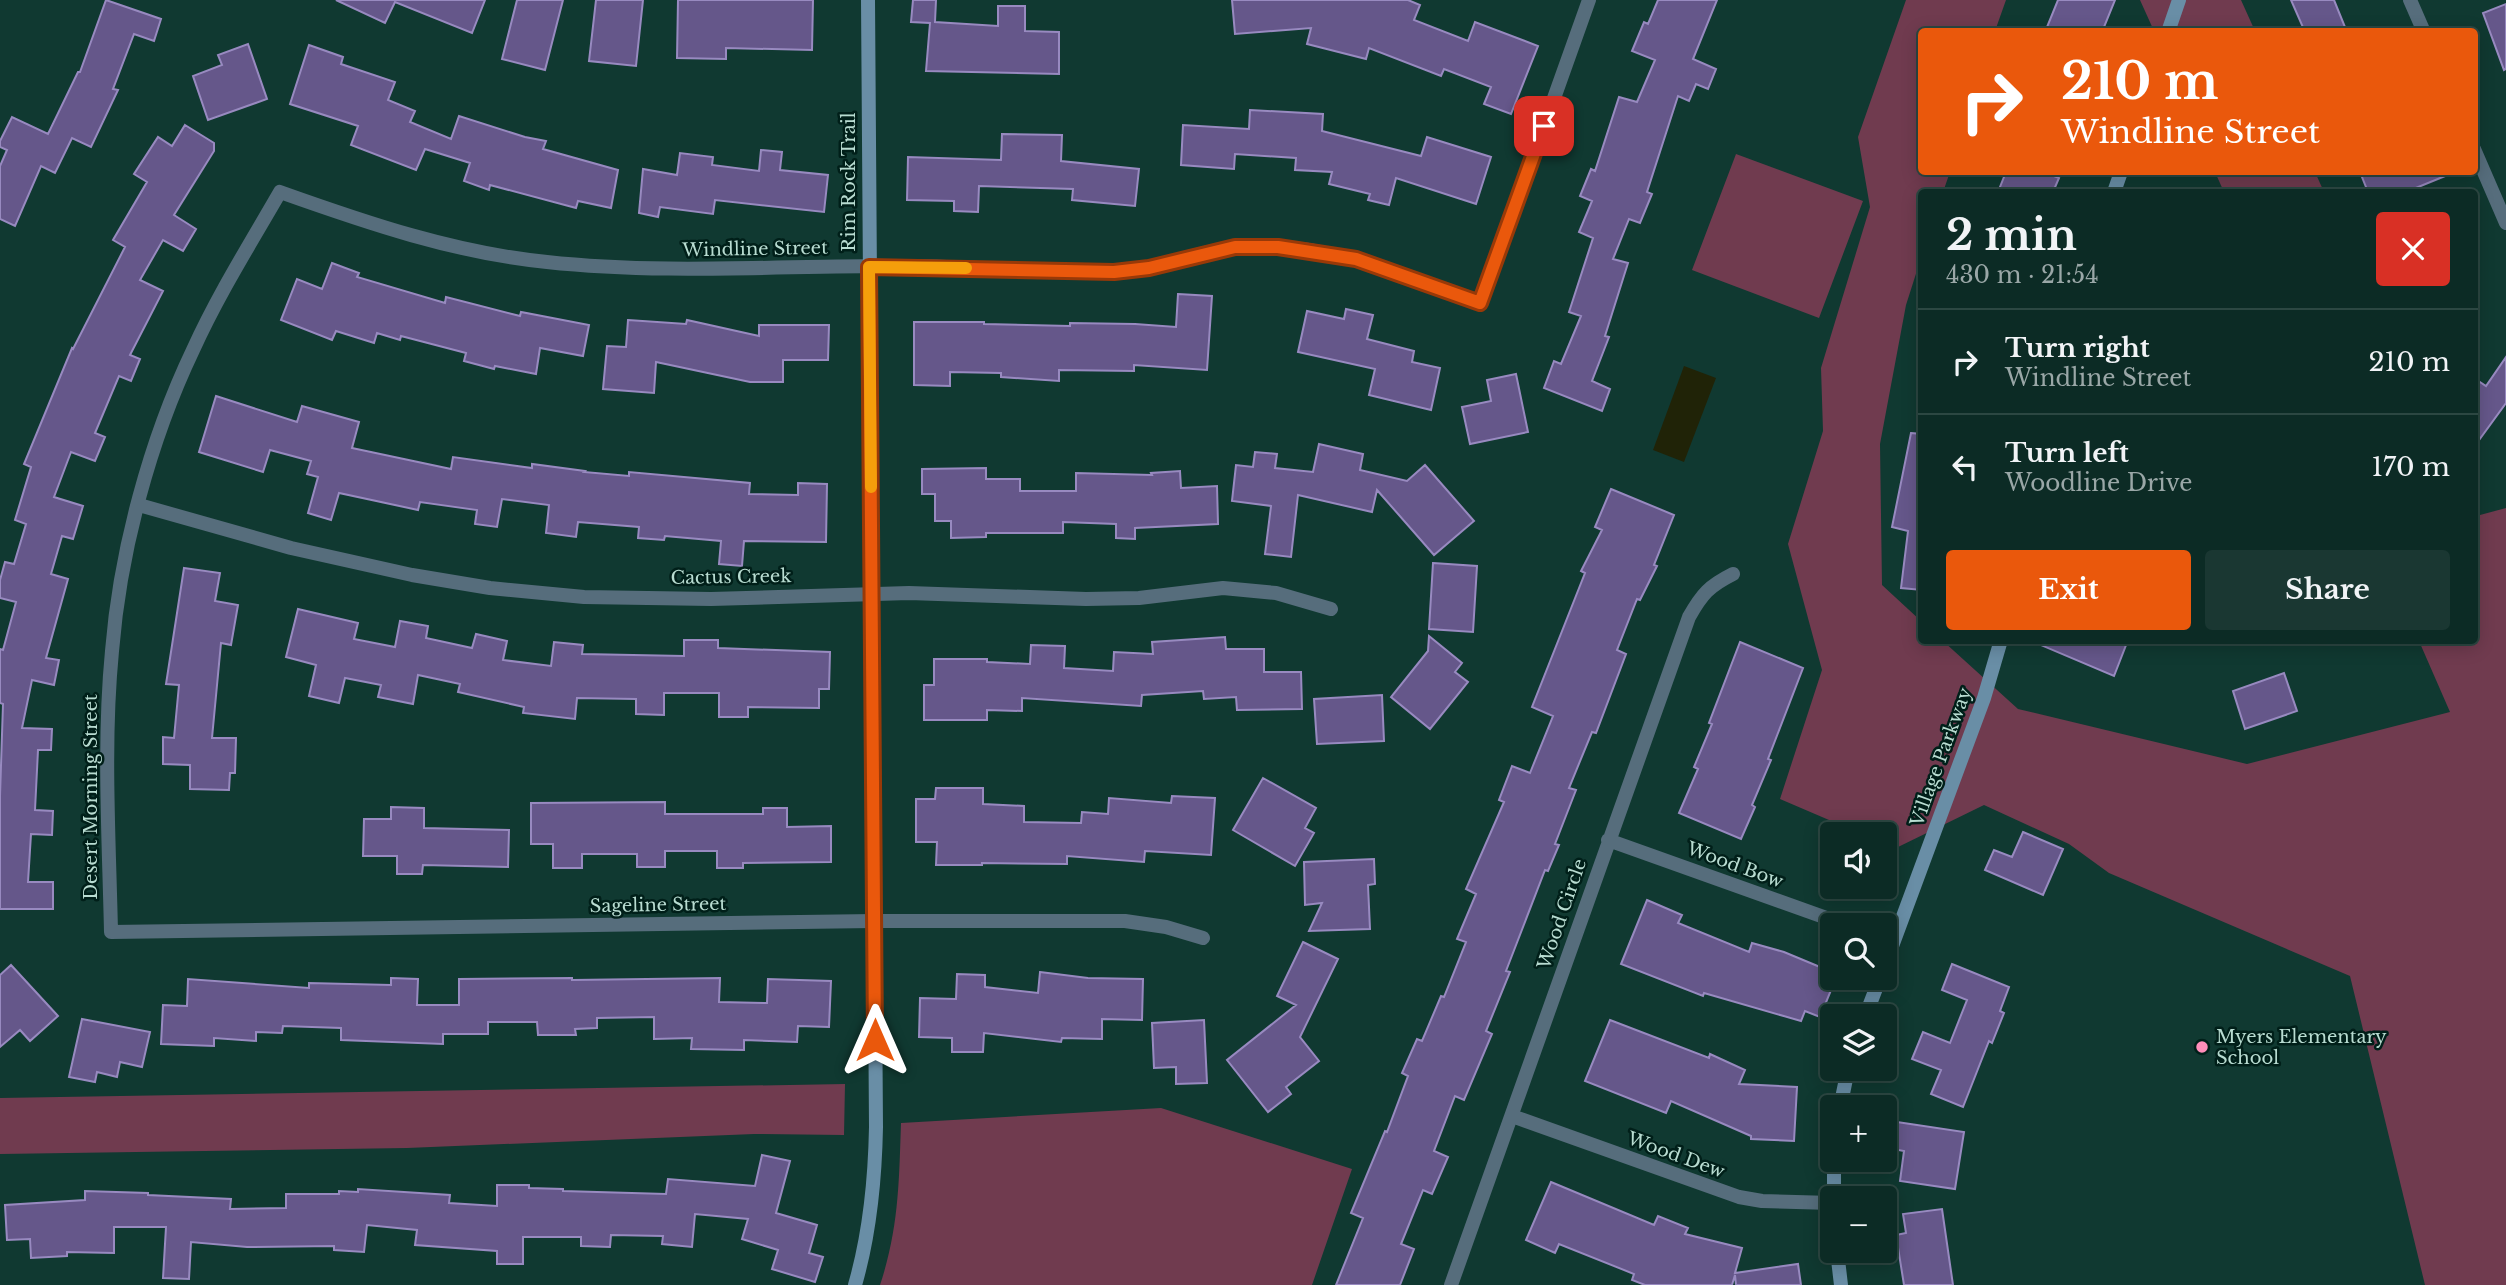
<!DOCTYPE html>
<html lang="en">
<head>
<meta charset="utf-8">
<style>
  :root { --surface:#0c2b25; --page:#1a3732; --text:#f1f3f6; --muted:#9aa7a7; --line:#2c4742; --accent:#ea580c }
  body { margin:0; font-family:"Libre Baskerville",serif; background:var(--page); color:var(--text); height:100vh; display:flex; flex-direction:column; font-size:26px; white-space:nowrap }
  * { box-sizing:border-box; margin:0 }
  p { font-size:23px; color:var(--muted) }
  .icon { flex:none; width:38px; height:38px; fill:none; stroke:currentColor; stroke-width:2; stroke-linecap:round; stroke-linejoin:round }
  .map { position:relative; flex:1; overflow:hidden }
  .panel { position:absolute; left:1918px; top:189px; width:560px; height:455px; display:flex; flex-direction:column; background:var(--surface); border-radius:7px; box-shadow:0 4px 18px #0003,0 0 0 2px var(--line) }
  .panel>* { flex:none }
  .top-card { position:absolute; left:1918px; top:28px; width:560px; height:147px; border-radius:7px; box-shadow:0 4px 18px #0003,0 0 0 2px var(--line); background:#ea580c; color:#fff; overflow:hidden }
  .buttons { position:absolute; left:1820px; top:822px; display:grid; gap:14px }
  .buttons a { display:grid; place-items:center; width:77px; height:77px; border-radius:7px; background:var(--surface); box-shadow:0 4px 18px #0003,0 0 0 2px var(--line); font-size:35px }
  .pin { position:absolute; display:grid; place-items:center; width:60px; height:60px; color:#fff; margin:-30px; border-radius:14px; box-shadow:0 4px 10px #0006 }
  .me { position:absolute; width:77px; margin:-38px; rotate:0deg; stroke-linejoin:round; filter:drop-shadow(0 0 5px #0008) }
  .turn { display:flex; align-items:center; gap:24px; height:147px; padding:0 28px; font-size:32px }
  .turn .icon { width:91px; height:91px; stroke-width:2.5 }
  .turn b { display:block; font-size:49px; line-height:60px }
  .round { display:grid; place-items:center; flex:none; width:74px; height:74px; border-radius:7px; background:var(--page) }
  .overview { display:flex; align-items:center; justify-content:space-between; height:119px; padding:0 28px }
  h1 { font-size:42px; font-weight:700; line-height:52px }
  .button { display:flex; gap:14px; margin-top:auto; padding:14px 28px }
  .button a { flex:1; height:80px; border-radius:7px; background:var(--accent); color:#fff; font-size:28px; font-weight:700; line-height:80px; text-align:center }
  .button a+a { background:var(--page); color:var(--text) }
  ul { padding:0; list-style:none }
  li { display:flex; align-items:center; gap:21px; height:105px; padding:0 28px; border-top:2px solid var(--line) }
  li div { flex:1 }
  li b { display:block; font-size:26px }
  li em { font-style:normal }
  .map>svg:first-child { display:block }
</style>
</head>
<body>
<div class="map">
<svg width="2506" height="1285" viewBox="0 0 2506 1285">
  <rect width="100%" height="100%" fill="#103931"/>
  <path fill="#703b4f" d="M1906,0H2006L1995,31L1922,32V172H1950L1943,192H1922L1921,258L1906,305L1880,444L1882,585L1921,621L1922,640L1943,641L2018,709L2247,764L2450,712L2419,641L2474,640L2475,551L2480,515L2506,508V1285H2425L2350,976L2109,873L2069,844L1984,805L1896,848L1885,843V835H1864L1780,799L1822,670L1788,544L1823,431L1821,368L1870,207L1858,137Z
    M2140,0H2241L2255,31H2154Z
    M1736,154L1863,201L1819,318L1692,270Z
    M2215,172H2315L2324,192H2224Z
    M845,1084L844,1135L754,1134L407,1148L0,1154V1098Z
    M1161,1108L1352,1169L1312,1285H880C899,1228 899,1181 901,1123Z"/>
  <path fill="#202307" d="M1684,366L1716,378L1684,462L1653,450Z"/>
  <path fill="#65578a" stroke="#988ac0" stroke-width="2" d="M106,0L161,19L154,41L134,34L113,89L118,90L91,147L72,138L55,173L41,166L15,226L0,219V166L7,150L0,147V141L12,117L48,134L78,72H80Z
    M336,0H485L472,33L395,2L385,23Z
    M517,0H563L545,70L502,59Z
    M596,0H643L636,66L589,61Z
    M678,0H813L812,50L726,48V59L677,58Z
    M913,0H936L935,22L998,26V6H1025V31L1059,32V74L926,71L930,23L911,22Z
    M1232,0H1408L1420,5L1414,20L1468,41L1475,22L1538,46L1511,114L1484,104L1491,87L1444,69L1441,76L1369,48L1366,59L1307,44L1311,28L1235,34Z
    M1658,0H1717L1693,59L1716,69L1708,89L1696,84L1689,101L1678,96L1647,192L1652,194L1640,223L1629,219L1613,259L1628,263L1605,336L1609,337L1592,381L1610,389L1602,411L1544,388L1554,361L1561,364L1581,316L1569,312L1593,238L1579,232L1592,201L1580,196L1591,169L1595,171L1619,97L1637,102L1655,60L1632,51L1644,22L1648,24Z
    M2058,0H2115L2102,32H2045Z
    M2291,0H2334L2347,32H2305Z
    M2506,4V69L2504,70L2483,13Z
    M248,44L267,99L208,120L193,76L222,65L218,55Z
    M309,45L343,57L341,64L395,82L388,100L415,111L410,122L451,139L459,116L525,137L546,141L543,149L618,170L611,208L578,201L576,208L490,185L489,190L464,181L470,163L425,149L416,170L351,145L358,126L290,104Z
    M1250,110L1323,114L1322,131L1421,156L1427,137L1491,157L1476,204L1396,178L1389,205L1368,200L1370,194L1329,184L1332,172L1295,170L1296,158L1235,154L1234,169L1181,165L1183,125L1249,129Z
    M185,125L214,143V151L174,215L196,229L183,251L163,240L140,280L163,291L130,355L140,359L131,381L119,376L95,433L105,437L95,461L71,452L54,497L83,506L73,539L62,536L51,574L68,579L46,658L59,660L54,685L32,680L22,728L52,729L51,750H38L35,810L53,811L52,835L31,834L28,882H53V909H0V796L3,704L0,703V649L3,650L16,602L0,598V580L5,562L14,564L26,524L15,520L31,467L24,464L72,348L73,349L125,247L113,240L147,182L134,174L158,137L172,146Z
    M1002,134L1062,135L1061,161L1139,169L1135,206L1072,200L1073,189L979,186L978,212L954,211V201L907,200L908,157L1001,160Z
    M761,150L782,152L780,170L828,175L824,212L715,200L713,214L660,207L658,217L639,213L643,169L677,175L680,153L713,157L712,165L759,171Z
    M2006,172H2044L2059,178L2053,192H1998Z
    M2360,172H2455L2406,192H2368Z
    M332,263L359,273L357,277L445,303L446,297L520,316L521,312L589,325L583,356L540,348L536,374L495,366L494,369L464,361L466,353L401,336L400,340L377,333L374,343L336,331L332,340L281,320L297,279L322,289Z
    M1178,294L1212,296L1207,370L1134,365V371L1059,370V381L1001,377V373L950,372V386L914,385V322H984V324L1070,326V323L1135,324L1176,327Z
    M1346,309L1373,315L1367,339L1414,351L1412,362L1440,368L1431,410L1369,395L1375,369L1298,352L1307,311L1344,319Z
    M628,320L686,324L687,320L759,336V325H829L828,360H783V382H750L656,362L654,393L603,389L607,346L626,347Z
    M2506,357V403L2474,447V378L2486,386Z
    M1516,374L1528,432L1470,444L1462,407L1491,401L1487,380Z
    M216,396L297,422L302,406L359,422L352,448L451,469L453,457L532,468V464L585,471L584,472L629,476V472L750,483L749,494L798,495V483L827,484L826,542L744,541L742,566L719,564L721,541L665,536L664,540L638,538L639,527L578,522L576,537L546,533L549,505L502,499L497,527L475,524L477,510L420,502L418,510L339,493L331,520L308,513L318,477L307,474L311,461L270,450L263,472L199,452Z
    M1911,433L1922,434V590L1901,588L1908,531L1892,527Z
    M1319,444L1363,454L1360,470L1407,481L1425,465L1474,521L1434,555L1377,490L1372,512L1298,495L1291,557L1265,554L1271,506L1232,501L1236,465L1253,467L1255,452L1277,454L1275,468L1313,472Z
    M986,468V479H1020V491H1076V473L1152,475L1151,473L1180,471L1181,488L1217,486L1218,524L1135,528V539L1116,538V524L1063,522V533H986V537L951,538V521H935V494H922V469Z
    M1611,489L1674,515L1654,565L1657,566L1640,600L1637,599L1617,650L1626,654L1596,733L1592,732L1569,788L1576,790L1555,844L1559,845L1548,871L1545,870L1506,971L1510,972L1486,1031L1492,1034L1464,1100L1455,1096L1434,1151L1448,1157L1432,1194L1423,1190L1401,1244L1414,1249L1400,1285H1336L1363,1218L1351,1213L1385,1131L1387,1132L1408,1076L1402,1073L1417,1039L1422,1041L1441,996L1444,997L1466,942L1457,939L1476,894L1466,889L1504,802L1499,800L1512,766L1530,773L1553,716L1532,707L1585,573L1581,571L1602,530L1595,527Z
    M1433,563L1477,566L1473,632L1429,629Z
    M184,568L220,573L215,601L238,605L231,645L221,643L212,738H236L235,773H230L229,790L190,789V765L163,764V737L174,738L179,685L166,684Z
    M298,609L358,623L354,639L395,647L400,621L428,626L426,638L472,648L476,634L507,641L503,660L551,666L554,642L583,645L582,654L684,656V640H718V648L830,652L829,689H819V708L748,707V717H719V693H664V715L636,714V699L577,698L575,719L523,713L524,707L458,692L460,684L418,675L413,704L378,697L381,685L345,678L339,703L309,696L316,665L286,657Z
    M1429,636L1462,663L1455,672L1468,682L1430,729L1391,697L1428,651Z
    M1225,637L1226,649H1264V672H1301L1302,709L1237,710L1236,697L1204,699L1203,691L1142,695L1141,706L1022,698V711L987,710V720H924V685H934V659H987V662L1030,664L1031,645L1065,646L1064,668L1113,671L1114,652L1153,654L1152,642Z
    M2029,640H2128L2114,676Z
    M1740,642L1803,668L1768,759L1771,760L1752,805L1755,807L1741,839L1679,813L1698,769L1694,767L1712,724L1709,723Z
    M2284,673L2297,711L2245,729L2233,691Z
    M1382,695L1384,741L1317,744L1314,699Z
    M1263,778L1316,808L1305,828L1314,833L1295,866L1233,830Z
    M936,788H983V804L1024,806V822L1081,823L1082,812L1108,814L1109,798L1171,803L1172,796L1215,798L1211,855L1145,851L1144,862L1067,856V864L982,863V865H936L937,842H916V799H935Z
    M665,802V814H763V808H787V827L831,826V862L743,863V868H717V851H665V867H637V854H582V868H553V844H531V803Z
    M391,807L424,808V828L509,830L508,867L423,865L422,874H397V856H363L364,819H391Z
    M2023,832L2063,849L2043,895L1985,870L1994,850L2012,857Z
    M1374,859L1375,884L1368,885L1370,929L1309,931L1322,903L1305,905L1304,862Z
    M1647,900L1682,915L1678,923L1749,952L1752,943L1784,952L1832,972V978H1836L1820,1017L1805,1011L1801,1021L1704,993L1703,996L1621,964Z
    M1303,942L1338,959L1300,1037L1319,1061L1286,1087L1291,1094L1268,1112L1227,1060L1296,1005L1277,996Z
    M1952,964L2009,987L2000,1011L2004,1013L1992,1043L1989,1041L1963,1107L1931,1094L1941,1070L1912,1059L1923,1032L1950,1043L1967,1000L1942,990Z
    M11,965L58,1016L30,1041L20,1030L0,1047V975Z
    M1040,972L1088,978L1143,979L1142,1020L1102,1019V1039L1062,1038L1061,1042L984,1033L983,1052H952V1038L919,1037L920,998L956,999L957,974L985,975V987L1038,993Z
    M391,978L418,979L417,1005H459V979L572,978V980L720,978L719,1002L767,1003L768,979L831,981L829,1027L798,1026L797,1042L744,1040V1050L691,1049L692,1038L654,1039V1017L597,1018V1028L575,1029L576,1035H538L537,1022H488V1034H443V1044L341,1040V1028L283,1026L282,1033L256,1032V1041L214,1038V1046L161,1044L163,1005L187,1006L188,979L309,988V983L391,985Z
    M82,1019L150,1032L142,1067L120,1062L117,1077L97,1072L95,1082L69,1077Z
    M1204,1020L1207,1083L1176,1084V1067L1154,1068L1152,1023Z
    M1610,1020L1709,1058L1710,1054L1745,1070L1739,1084L1797,1087L1794,1141L1751,1139V1136L1671,1101L1666,1113L1585,1081Z
    M1897,1122L1964,1132L1955,1189L1900,1181L1904,1151L1893,1149Z
    M762,1155L790,1161L776,1213L817,1225L809,1253L823,1257L815,1282L772,1269L778,1250L742,1239L748,1219L695,1214L692,1247L662,1244L663,1236L611,1235L610,1247L581,1246V1237H523V1264H497V1251L415,1245L417,1230L367,1225L364,1252L334,1250V1246L247,1247L191,1242L189,1279L163,1278L166,1227H114V1253L67,1252V1256L31,1258L30,1239L7,1240L5,1205L85,1200V1191L148,1193V1195L231,1199L230,1209L286,1208V1194H339V1191L358,1192V1189L450,1195L449,1203L497,1206V1185H529V1188L563,1189V1191L666,1194L668,1179L755,1186Z
    M1551,1182L1654,1225L1658,1216L1688,1228L1685,1234L1742,1248L1735,1273L1798,1264L1801,1285H1736L1735,1275L1732,1285H1645L1632,1280L1634,1274L1559,1244L1555,1253L1526,1240Z
    M1942,1209L1953,1285H1904L1896,1235L1906,1233L1903,1214Z"/>
  <g fill="none" stroke-linecap="round" stroke-linejoin="round">
    <path stroke="#566d7c" stroke-width="14" d="M2410,0L2424,32
      M2474,149L2506,223
      M139,505L291,548L412,575L490,588L584,597L711,599L909,593L1086,599L1139,598L1223,588L1276,593L1331,609
      M1608,840L1849,926
      M1203,938L1166,927L1125,921H874L111,932C109,838 103,744 112,651C120,551 150,440 193,350C218,295 250,244 280,192C367,223 455,253 547,262C667,275 788,265 909,266C976,267 1044,272 1111,272C1155,271 1195,251 1238,247C1323,240 1402,275 1481,303L1589,0
      M1512,1116L1739,1197L1762,1201L1832,1203
      M1451,1285L1689,617C1702,594 1709,586 1733,574"/>
    <path stroke="#698ea6" stroke-width="14" d="M2168,32L2179,0
      M2114,192L2121,172
      M1885,965L1984,698L2001,640
      M1865,1017L1880,978
      M1840,1108L1848,1069
      M1834,1199V1160
      M1837,1251L1841,1285
      M855,1285C870,1233 875,1181 876,1127L868,0"/>
  </g>
  <g fill="none" stroke-linecap="round" stroke-linejoin="round">
    <g stroke="#983908" stroke-width="18">
      <path id="route" d="M875,1040L869,267L1114,272L1149,268L1235,247H1278L1356,259L1480,303L1544,126"/>
    </g>
    <use href="#route" stroke="#ea580c" stroke-width="12"/>
    <path stroke="#f59e0b" stroke-width="12" d="M871,487L869,267L966,268"/>
  </g>
  <circle fill="#ff8eba" stroke="#001f19" stroke-width="2.5" cx="2202" cy="1047" r="7"/>
  <g text-anchor="middle" stroke-width="5" stroke-linejoin="round" paint-order="stroke">
    <g font-size="18" fill="#b8dcd1" stroke="#001f19">
      <text transform="translate(849 182) rotate(-90)" y="6">Rim Rock Trail</text>
      <text transform="translate(755 249) rotate(-1)" y="6">Windline Street</text>
      <text transform="translate(731 577) rotate(-1)" y="6">Cactus Creek</text>
      <text transform="translate(1941 757) rotate(-70)" y="6">Village Parkway</text>
      <text transform="translate(91 797) rotate(-90)" y="6">Desert Morning Street</text>
      <text transform="translate(1735 865) rotate(20)" y="6">Wood Bow</text>
      <text transform="translate(658 905) rotate(-1)" y="6">Sageline Street</text>
      <text transform="translate(1562 914) rotate(-71)" y="6">Wood Circle</text>
      <text transform="translate(1676 1155) rotate(20)" y="6">Wood Dew</text>
    </g>
    <g font-size="18" fill="#b8dcd1" stroke="#001f19" text-anchor="start">
      <text x="2216" y="1043">Myers Elementary<tspan x="2216" dy="21">School</tspan></text>
    </g>
  </g>
</svg>
<div class="buttons">
<a><svg class="icon" aria-label="sound" viewBox="0 0 24 24"><path d="M4 9h4l5-4v14l-5-4H4zM17 9q2 3 0 6"/></svg></a>
<a><svg class="icon" aria-label="search" viewBox="0 0 24 24"><circle cx="10" cy="10" r="6"/><path d="M15 15l6 6"/></svg></a>
<a><svg class="icon" aria-label="layers" viewBox="0 0 24 24"><path d="M12 4l9 5-9 5-9-5zM3 14l9 5 9-5"/></svg></a>
<a>+</a>
<a>−</a>
</div>
<div class="pin" style="left:1544px;top:126px;background:#d93025"><svg class="icon" aria-label="arrive" viewBox="0 0 24 24"><path d="M6 21V4h12l-3 4 3 4H6"/></svg></div>
<svg class="me" style="left:875px;top:1040px" viewBox="-20 -20 40 40"><path d="M0-17L14 15 0 8-14 15z" fill="#ea580c" stroke="#fff" stroke-width="4"/></svg>
<div class="top-card">
<div class="turn"><svg class="icon" aria-label="right" viewBox="0 0 24 24"><path d="M7 20v-9h11M14 6l5 5-5 5"/></svg><div><b>210 m</b>Windline Street</div></div>
</div>
<section class="panel">
<div class="overview"><div><h1>2 min</h1><p>430 m · 21:54</p></div><a class="round" style="background:#d93025;color:#fff"><svg class="icon" aria-label="close" viewBox="0 0 24 24"><path d="M6 6l12 12M18 6L6 18"/></svg></a></div>
<ul>
<li><svg class="icon" aria-label="right" viewBox="0 0 24 24"><path d="M7 20v-9h11M14 6l5 5-5 5"/></svg><div><b>Turn right</b><p>Windline Street</p></div><em>210 m</em></li>
<li><svg class="icon" aria-label="left" viewBox="0 0 24 24"><path d="M17 20v-9H6M10 6l-5 5 5 5"/></svg><div><b>Turn left</b><p>Woodline Drive</p></div><em>170 m</em></li>
</ul>
<div class="button"><a>Exit</a><a>Share</a></div>
</section>
</div>
</body>
</html>
